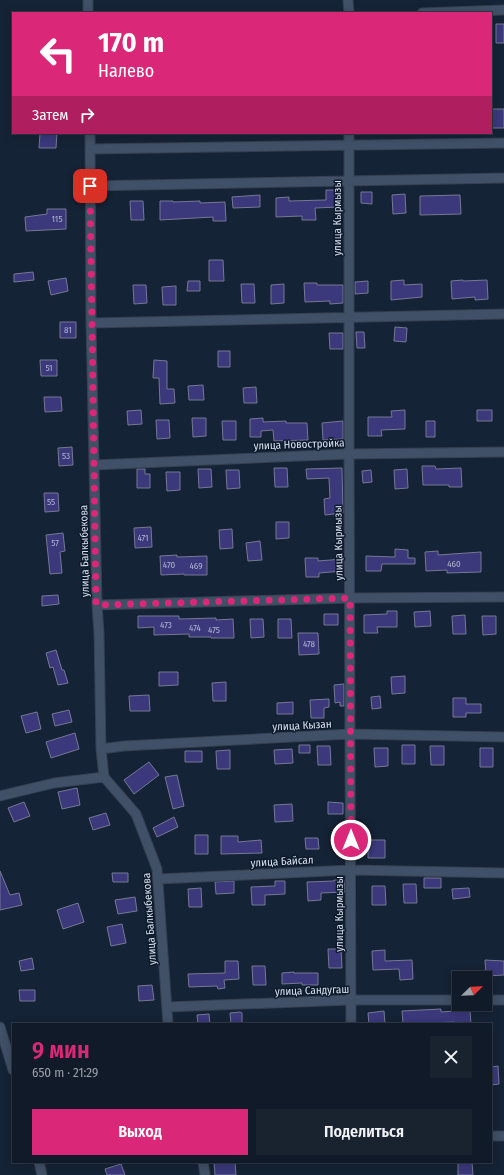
<!DOCTYPE html>
<html lang="ru">
<head>
<meta charset="utf-8">
<style>
  :root { --surface:#101a28; --page:#192330; --text:#f1f3f6; --muted:#9ca1a8; --line:#303845; --accent:#db2777 }
  body { margin:0; font-family:"Fira Sans Condensed",sans-serif; background:var(--page); color:var(--text); height:100vh; display:flex; flex-direction:column; font-size:15px; white-space:nowrap }
  * { box-sizing:border-box; margin:0 }
  p { font-size:13px; color:var(--muted) }
  .icon { flex:none; width:22px; height:22px; fill:none; stroke:currentColor; stroke-width:2; stroke-linecap:round; stroke-linejoin:round }
  .map { position:relative; flex:1; overflow:hidden }
  .side { position:absolute; left:12px; top:1023px; width:480px; height:140px; display:flex; flex-direction:column; background:var(--surface); border-radius:0px; box-shadow:0 2px 10px #0003,0 0 0 1px var(--line) }
  .side>* { flex:none }
  .hud { position:absolute; left:12px; top:12px; width:480px; height:122px; border-radius:0px; box-shadow:0 2px 10px #0003,0 0 0 1px var(--line); background:#db2777; color:#fff; overflow:hidden }
  .needle { width:26px; rotate:67deg }
  .buttons { position:absolute; left:452px; top:971px; display:grid; gap:8px }
  .buttons a { display:grid; place-items:center; width:40px; height:40px; border-radius:0px; background:var(--surface); box-shadow:0 2px 10px #0003,0 0 0 1px var(--line); font-size:20px }
  .pin { position:absolute; display:grid; place-items:center; width:34px; height:34px; color:#fff; margin:-17px; border-radius:8px; box-shadow:0 2px 6px #0006 }
  .me { position:absolute; width:44px; margin:-22px; rotate:0deg; stroke-linejoin:round; filter:drop-shadow(0 0 3px #0008) }
  .turn { display:flex; align-items:center; gap:14px; height:84px; padding:0 20px; font-size:18px }
  .turn .icon { width:52px; height:52px; stroke-width:2.5 }
  .turn b { display:block; font-size:28px; line-height:34px }
  .then { display:flex; align-items:center; height:38px; padding:0 20px; background:#0003; gap:8px; font-size:15px }
  .round { display:grid; place-items:center; flex:none; width:42px; height:42px; border-radius:0px; background:var(--page) }
  .overview { display:flex; align-items:center; justify-content:space-between; height:68px; padding:0 20px }
  h1 { font-size:24px; font-weight:600; line-height:30px; color:var(--accent) }
  .cta { display:flex; gap:8px; margin-top:auto; padding:8px 20px }
  .cta a { flex:1; height:46px; border-radius:0px; background:var(--accent); color:#fff; font-size:16px; font-weight:600; line-height:46px; text-align:center }
  .cta a+a { background:var(--page); color:var(--text) }
  .map>svg:first-child { display:block }
</style>
</head>
<body>
<div class="map">
<svg width="504" height="1175" viewBox="0 0 504 1175">
  <rect width="100%" height="100%" fill="#152336"/>
  <path fill="#3b387c" stroke="#767893" d="M496,24H504V43H496Z
    M491,109H504V128H492Z
    M40,133H57L56,148H39Z
    M326,190H339V207L315,208L316,220H302V216L276,217V198L289,197V201L326,200Z
    M361,192H372V204L361,203Z
    M405,194L406,213L393,214L392,195Z
    M260,195V207L233,208L232,197Z
    M460,195L461,214L420,215V196Z
    M130,201H143L144,220H131Z
    M160,201H173V202L200,201V203L225,202L226,221H213V217L160,220Z
    M47,209H66V229L26,231L25,217L47,214Z
    M209,260H223L224,281H209Z
    M33,272L34,280L14,282V274Z
    M66,278L68,291L51,295L48,281Z
    M404,280V285L422,284V297L391,300V281Z
    M463,280V281L487,280L488,299L475,300V297L452,299L451,281Z
    M188,281H200V291H187Z
    M368,281V293L355,294V282Z
    M304,283H317V285H343V303L330,304V301L305,302Z
    M241,284H254L255,303H242Z
    M284,284V303L271,304V285Z
    M133,285H146L147,303L134,304Z
    M176,286V305H163L162,287Z
    M60,322H76V338H60Z
    M395,327L407,328L406,342L394,341Z
    M356,332H364L365,348H357Z
    M329,333H343V349H330Z
    M218,351H230V367H218Z
    M40,360H57V376H41Z
    M154,360L167,361V389H174L175,403L160,404L159,378H153Z
    M203,385L204,400H189L188,386Z
    M256,387L257,403H244L243,388Z
    M44,397H61L62,411L45,412Z
    M141,410L142,424L128,425L127,411Z
    M405,410V429L381,430L382,436H368V417H392L391,411Z
    M477,410H492V421H477Z
    M192,418H206V436L193,437Z
    M263,418V422L286,421V423H307L308,440L274,441L273,430L261,431V437H250V419Z
    M156,420H169L170,438L157,439Z
    M222,421H236V440H223Z
    M343,421V439L323,440L322,423Z
    M426,421H435V437H426Z
    M72,447L73,465L59,466L58,448Z
    M422,466H435L436,469L461,468L462,487H449V485H423Z
    M274,468H287L288,487H275Z
    M342,468L343,513L325,515L324,499L330,498L329,478L307,479L306,469Z
    M137,469H145V474H150V488H137Z
    M198,469H211L212,487L199,488Z
    M407,469L408,488L395,489L394,470Z
    M226,470H239L240,488L227,489Z
    M371,470L372,482L363,483L362,471Z
    M166,472H180V490L167,491Z
    M44,493H58L59,511L45,512Z
    M276,522H289V538L276,539Z
    M151,527L152,547L135,548L134,528Z
    M232,529L233,548L220,549L219,530Z
    M63,533L65,551L60,552L62,573L50,574L46,535Z
    M260,541L262,560L248,561L246,543Z
    M395,549L408,550V558H415V564H382L381,571H366V556L395,557Z
    M438,551V555L481,552V572L447,573V570L426,571L425,552Z
    M177,555V557L207,556V575H184V574L161,575L160,556Z
    M305,558H318V561L343,559V571L319,573V577H306Z
    M58,595L59,604L42,606V596Z
    M387,611H397V627H377L378,633H364V615L387,614Z
    M430,611L431,626L415,627L414,612Z
    M324,614H338V625H324Z
    M465,615L466,634H453L452,616Z
    M138,616H179V619L216,618V620L233,619L234,638H211V637H189V634L154,635V627L138,628Z
    M482,616H496V634L483,635Z
    M250,619H263L264,637L251,638Z
    M278,619H291L292,638H278Z
    M298,633H318L319,654L299,655Z
    M56,650L62,670H64L68,683L58,685L53,667L50,668L46,653Z
    M159,672H178V685L159,686Z
    M405,676V693L392,694L391,677Z
    M226,682V701H213L212,683Z
    M344,684V706H340V702L335,703L334,685Z
    M149,695L150,711H130L129,696Z
    M380,696L381,708L372,709L371,697Z
    M453,698H466V704H481V713H466V717H453Z
    M329,699V707L324,708V718H311L310,700Z
    M293,702V714H277V703Z
    M69,710L72,722L55,726L52,714Z
    M37,712L41,729L26,733L21,716Z
    M75,733L79,749L51,758L46,742Z
    M299,745H310V753H299Z
    M402,745H415V764H402Z
    M317,746H330L331,765H318Z
    M430,746H444V765H431Z
    M374,748H388V766L375,767Z
    M480,748H493V767H480Z
    M292,749L293,763L275,764L274,750Z
    M230,750V769H217L216,751Z
    M185,751H202V762H185Z
    M149,762L159,775L134,794L124,780Z
    M177,775L184,806L173,809L165,777Z
    M77,788L80,805L62,809L58,792Z
    M24,802L30,816L14,822L8,808Z
    M328,802L343,803V814H328Z
    M292,804L293,821L275,822L274,805Z
    M106,813L110,825L93,830L89,818Z
    M174,817L178,827L157,837L153,828Z
    M195,835H208V854H195Z
    M221,836H238V842L261,840L262,853L221,854Z
    M305,838H318L319,849H306Z
    M368,840H385V858H368Z
    M0,871L10,895L19,893L22,905L0,910Z
    M112,873H128V882H113Z
    M424,878H441V888H424Z
    M334,880H344L345,892L321,893V900L308,901L307,882L334,881Z
    M234,881V893L216,894L215,882Z
    M275,881H285V894L265,895V905H252L251,887L275,886Z
    M403,884H416L417,903H404Z
    M372,886H385L386,905H372Z
    M201,888L202,907H189L188,889Z
    M469,888L470,897L453,899L452,889Z
    M135,897L137,911L118,914L115,900Z
    M78,903L84,922L63,929L57,910Z
    M122,924L126,943L111,946L107,927Z
    M328,949H341L342,968H329Z
    M385,950V961L412,960L413,979L400,980L399,969L373,970L372,951Z
    M32,958L34,969L21,971L19,961Z
    M485,960L504,961V975L486,976Z
    M225,961H238L239,979L224,980L225,988L218,989L217,986L189,987L188,974L225,973Z
    M252,966H265L266,985H253Z
    M294,972V973H318V985H302V983L282,984V973Z
    M152,985L154,1000L139,1001L138,986Z
    M19,990H35V1001H20Z
    M441,1009V1012L470,1010L471,1024H454V1022L403,1024L402,1011Z
    M384,1011L385,1024H369L368,1013Z
    M240,1012L242,1013V1024H231L230,1013Z
    M209,1014L210,1024H198L197,1015Z
    M498,1066L499,1084L491,1085V1067Z
    M214,1162H235L236,1175H215Z
    M458,1162H472L473,1175H458Z
    M121,1164L125,1175H107L105,1169Z"/>
  <g fill="none" stroke-linecap="round" stroke-linejoin="round">
    <g stroke="#353f4f" stroke-width="11">
      <path id="minor" d="M88,0V13
        M348,0L349,13
        M422,13L504,10
        M90,133L91,323L97,605L99,633L101,749L104,777L136,814L157,869L168,1024
        M349,133V454L351,1024
        M90,149L504,143
        M90,186L504,178
        M91,323L504,314
        M94,465L349,454L504,452
        M97,605L350,598L504,597
        M101,749L124,746L350,734L504,737
        M0,796L54,783L104,777
        M158,879L351,870L504,873
        M485,1000H504
        M167,1007L351,1000H459
        M0,1027L13,1070
        M491,1136H504
        M39,1162L42,1175
        M203,1162L205,1175"/>
    </g>
    <use href="#minor" stroke="#405066" stroke-width="9"/>
  </g>
  <g fill="none" stroke-linecap="round" stroke-linejoin="round">
    <path stroke="#db2777" stroke-width="7" stroke-dasharray="0 12.6" d="M90,186L96,605L350,598L351,840"/>
  </g>
  <g text-anchor="middle" stroke-width="3" stroke-linejoin="round" paint-order="stroke">
    <g font-size="9" fill="#afb6d1">
      <text x="57" y="222">115</text>
      <text x="68" y="333">81</text>
      <text x="49" y="371">51</text>
      <text x="66" y="459">53</text>
      <text x="51" y="505">55</text>
      <text x="143" y="541">471</text>
      <text x="55" y="546">57</text>
      <text x="454" y="567">460</text>
      <text x="169" y="568">470</text>
      <text x="196" y="569">469</text>
      <text x="166" y="628">473</text>
      <text x="195" y="631">474</text>
      <text x="214" y="633">475</text>
      <text x="309" y="647">478</text>
    </g>
    <g font-size="11" fill="#d6e0ed" stroke="#0c1a2c">
      <text transform="translate(337 218) rotate(-90)" y="4">улица Кырмызы</text>
      <text transform="translate(299 444) rotate(-2)" y="4">улица Новостройка</text>
      <text transform="translate(338 543) rotate(-91)" y="4">улица Кырмызы</text>
      <text transform="translate(84 551) rotate(-91)" y="4">улица Балкыбекова</text>
      <text transform="translate(302 725) rotate(-3)" y="4">улица Кызан</text>
      <text transform="translate(282 861) rotate(-3)" y="4">улица Байсал</text>
      <text transform="translate(339 914) rotate(-90)" y="4">улица Кырмызы</text>
      <text transform="translate(149 919) rotate(-94)" y="4">улица Балкыбекова</text>
      <text transform="translate(312 990) rotate(-2)" y="4">улица Сандугаш</text>
    </g>
  </g>
</svg>
<div class="buttons">
<a><svg class="needle" viewBox="-14 -14 28 28"><path d="M0-13l5 13h-10z" fill="#e53935"/><path d="M0 13l5-13h-10z" fill="#9ca1a8"/></svg></a>
</div>
<div class="pin" style="left:90px;top:186px;background:#d93025"><svg class="icon" aria-label="arrive" viewBox="0 0 24 24"><path d="M6 21V4h12l-3 4 3 4H6"/></svg></div>
<svg class="me" style="left:351px;top:840px" viewBox="-20 -20 40 40"><circle r="17" fill="#db2777" stroke="#fff" stroke-width="3"/><path d="M0-11L8 9 0 5-8 9z" fill="#fff"/></svg>
<div class="hud">
<div class="turn"><svg class="icon" aria-label="left" viewBox="0 0 24 24"><path d="M17 20v-9H6M10 6l-5 5 5 5"/></svg><div><b>170 m</b>Налево</div></div>
<div class="then">Затем<svg class="icon" aria-label="right" viewBox="0 0 24 24"><path d="M7 20v-9h11M14 6l5 5-5 5"/></svg></div>
</div>
<section class="side">
<div class="overview"><div><h1>9 мин</h1><p>650 m · 21:29</p></div><a class="round"><svg class="icon" aria-label="close" viewBox="0 0 24 24"><path d="M6 6l12 12M18 6L6 18"/></svg></a></div>
<div class="cta"><a>Выход</a><a>Поделиться</a></div>
</section>
</div>
</body>
</html>
